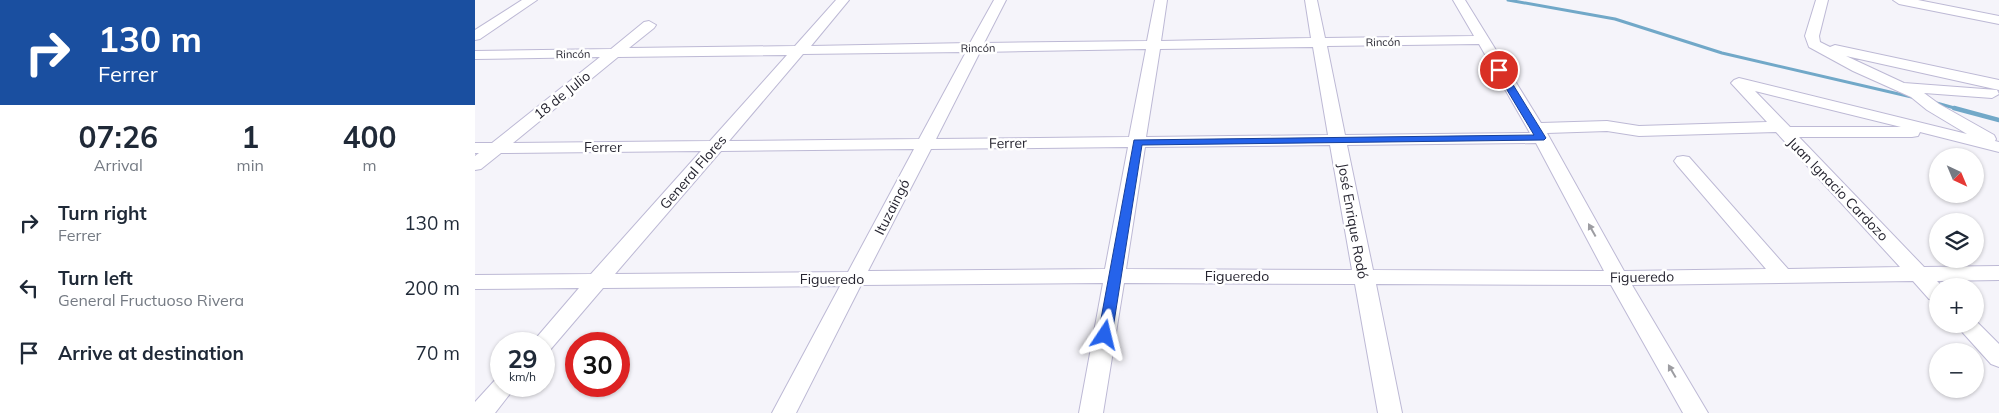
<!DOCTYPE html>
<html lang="en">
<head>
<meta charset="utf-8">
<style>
  :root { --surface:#fff; --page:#f6f6f7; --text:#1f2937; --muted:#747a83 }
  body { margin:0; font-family:Mulish,sans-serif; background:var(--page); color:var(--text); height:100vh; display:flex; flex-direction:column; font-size:19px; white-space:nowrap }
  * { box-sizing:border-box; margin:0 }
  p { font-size:16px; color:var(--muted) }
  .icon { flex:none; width:28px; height:28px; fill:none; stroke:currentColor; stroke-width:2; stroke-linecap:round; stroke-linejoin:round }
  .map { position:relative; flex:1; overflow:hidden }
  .sheet { display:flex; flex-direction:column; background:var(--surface); width:475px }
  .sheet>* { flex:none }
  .banner { background:#1a4fa0; color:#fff; overflow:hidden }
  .needle { width:32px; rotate:136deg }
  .tools { position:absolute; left:1454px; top:148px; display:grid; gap:10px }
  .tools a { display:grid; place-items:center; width:55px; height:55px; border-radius:50%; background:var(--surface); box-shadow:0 1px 4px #0004; font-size:25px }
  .speed { position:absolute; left:15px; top:332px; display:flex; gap:10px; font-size:25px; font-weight:700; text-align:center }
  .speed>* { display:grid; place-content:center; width:65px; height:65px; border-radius:50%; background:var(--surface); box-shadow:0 1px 4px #0004; line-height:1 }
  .speed small { font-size:12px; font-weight:400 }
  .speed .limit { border:8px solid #d22; background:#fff; color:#111 }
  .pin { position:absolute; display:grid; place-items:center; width:42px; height:42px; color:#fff; margin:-21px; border:2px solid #fff; border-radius:50%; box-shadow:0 1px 5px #0007 }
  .me { position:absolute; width:55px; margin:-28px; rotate:10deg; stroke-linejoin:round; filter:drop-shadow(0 0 4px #0008) }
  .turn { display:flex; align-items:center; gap:18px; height:105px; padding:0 15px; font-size:22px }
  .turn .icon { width:65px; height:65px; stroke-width:2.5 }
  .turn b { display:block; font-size:35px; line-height:42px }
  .eta { display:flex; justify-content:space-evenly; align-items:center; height:85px; text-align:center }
  .eta b { font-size:30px; font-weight:700; line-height:35px }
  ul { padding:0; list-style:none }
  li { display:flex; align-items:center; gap:15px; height:65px; padding:0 15px }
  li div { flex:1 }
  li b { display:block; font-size:19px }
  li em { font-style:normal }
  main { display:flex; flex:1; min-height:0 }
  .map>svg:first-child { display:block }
</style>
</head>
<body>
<main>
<section class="sheet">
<div class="banner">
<div class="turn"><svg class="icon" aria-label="right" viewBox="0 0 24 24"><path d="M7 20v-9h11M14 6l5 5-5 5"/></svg><div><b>130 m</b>Ferrer</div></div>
</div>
<div class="eta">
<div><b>07:26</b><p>Arrival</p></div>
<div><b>1</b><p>min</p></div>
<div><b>400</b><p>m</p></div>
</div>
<ul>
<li><svg class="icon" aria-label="right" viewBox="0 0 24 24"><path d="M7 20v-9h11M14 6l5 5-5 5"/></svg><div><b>Turn right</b><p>Ferrer</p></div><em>130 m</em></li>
<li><svg class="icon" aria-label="left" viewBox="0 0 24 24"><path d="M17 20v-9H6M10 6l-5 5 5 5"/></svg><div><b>Turn left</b><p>General Fructuoso Rivera</p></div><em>200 m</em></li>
<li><svg class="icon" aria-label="arrive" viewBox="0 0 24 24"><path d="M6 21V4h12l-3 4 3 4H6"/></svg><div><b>Arrive at destination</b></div><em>70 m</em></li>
</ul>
</section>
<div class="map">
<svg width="1524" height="413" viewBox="0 0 1524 413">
  <rect width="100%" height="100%" fill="#f5f4fa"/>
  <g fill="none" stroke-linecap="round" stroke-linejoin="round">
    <path stroke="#71a8c8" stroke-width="3" d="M1033,0L1140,19L1247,53L1441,98
      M1458,102L1483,109"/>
    <path stroke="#71a8c8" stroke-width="4.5" d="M1479,108L1524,120"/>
    <g stroke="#bdb9d5" stroke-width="2">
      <path id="minor" d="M47,0H62L5,39L0,40V30Z
        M361,0H374L336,46L495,43L519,0H531L509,43L672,41L680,0H692L686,41L836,38L830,0H842L850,38L999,36L978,0H990L1066,123L1132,121L1164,126L1292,122L1256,83L1259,80L1264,78L1492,134L1452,110L1436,97L1378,71L1334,47L1330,36L1341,0H1353L1344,36L1345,42L1355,47L1360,45L1524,80V90L1371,56L1429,83L1522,90L1524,94L1517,98L1449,93L1464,104L1519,135L1521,139L1520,141L1524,142V152L1445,132L1443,136L1437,137H1324L1449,267L1524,266V280L1462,281L1467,286H1462V301L1454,299L1438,281L1157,285L1233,413H1208L1136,285L901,284L927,413H903L880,284L649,283L628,413H604L628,283L386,285L321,413H297L365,286L128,288L75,350L69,352V344H56L104,288L0,289V275L116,274L226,151L26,153L6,169L0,170V156L4,153H0V143H17L125,57L0,59V51L136,49L169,22L174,21L181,25L179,28L154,48L320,46ZM1004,44L1055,133L870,135L852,46ZM838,47L853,135L671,137L685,49ZM671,49L654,137L461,139L505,52ZM491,52L444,139L254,141L328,54ZM312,55L235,141L38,143L143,57ZM1280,91L1426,127H1315ZM1132,131L1164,136L1301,132L1425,267L1313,269L1214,157L1208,156L1202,157L1199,161L1202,165L1291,269L1149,271L1072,133ZM1061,143L1129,271L898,270L872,145ZM855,145L877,270L651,269L670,147ZM653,147L630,269L393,271L456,149ZM439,149L373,272L140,274L246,151Z
        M1418,0H1443L1524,16V24L1424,4Z
        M1500,320L1524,344V367L1516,364L1480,324H1500Z
        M26,378V386H41L20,413H0V402L21,379Z"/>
    </g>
    <use href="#minor" fill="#fff" fill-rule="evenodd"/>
  </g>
  <defs><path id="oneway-solid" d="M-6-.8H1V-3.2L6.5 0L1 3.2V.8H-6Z" transform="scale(1.25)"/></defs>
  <g fill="#9d9da2">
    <use href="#oneway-solid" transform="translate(1117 230) rotate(-119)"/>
    <use href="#oneway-solid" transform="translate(1197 371) rotate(-120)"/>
  </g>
  <path fill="#2563eb" stroke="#184099" d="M1024,67L1029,70L1071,138L1069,140L667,145L637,335L635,338H625L623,335L659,140L1059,135L1020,70Z"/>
  <g text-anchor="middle" stroke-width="5" stroke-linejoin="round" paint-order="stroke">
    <g font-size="11" fill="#262530" stroke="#fff">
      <text transform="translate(908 42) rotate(-1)" y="4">Rincón</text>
      <text transform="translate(503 48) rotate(-1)" y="4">Rincón</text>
      <text transform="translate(98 54) rotate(-1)" y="4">Rincón</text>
    </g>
    <g font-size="14" fill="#262530" stroke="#fff">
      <text transform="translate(87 95) rotate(-39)" y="5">18 de Julio</text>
      <text transform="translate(533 143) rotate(-1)" y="5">Ferrer</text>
      <text x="128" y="152">Ferrer</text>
      <text transform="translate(218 172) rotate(-49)" y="5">General Flores</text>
      <text transform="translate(1363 189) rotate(46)" y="5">Juan Ignacio Cardozo</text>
      <text transform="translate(417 207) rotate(-63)" y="5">Ituzaingó</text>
      <text transform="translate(878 221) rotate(80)" y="5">José Enrique Rodó</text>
      <text x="762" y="281">Figueredo</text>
      <text transform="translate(1167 277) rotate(-1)" y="5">Figueredo</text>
      <text x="357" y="284">Figueredo</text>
    </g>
  </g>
</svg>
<div class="tools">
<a><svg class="needle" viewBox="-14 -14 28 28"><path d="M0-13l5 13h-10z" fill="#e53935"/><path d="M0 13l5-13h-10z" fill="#747a83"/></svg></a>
<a><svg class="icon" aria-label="layers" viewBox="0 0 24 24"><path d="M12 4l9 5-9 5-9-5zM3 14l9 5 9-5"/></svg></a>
<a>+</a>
<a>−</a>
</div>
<div class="speed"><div>29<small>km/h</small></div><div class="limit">30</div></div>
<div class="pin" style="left:1024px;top:70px;background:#d93025"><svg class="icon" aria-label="arrive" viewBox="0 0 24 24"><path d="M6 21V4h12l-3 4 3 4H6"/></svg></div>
<svg class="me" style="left:630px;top:335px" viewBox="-20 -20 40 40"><path d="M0-17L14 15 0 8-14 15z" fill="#2563eb" stroke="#fff" stroke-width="4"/></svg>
</div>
</main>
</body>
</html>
